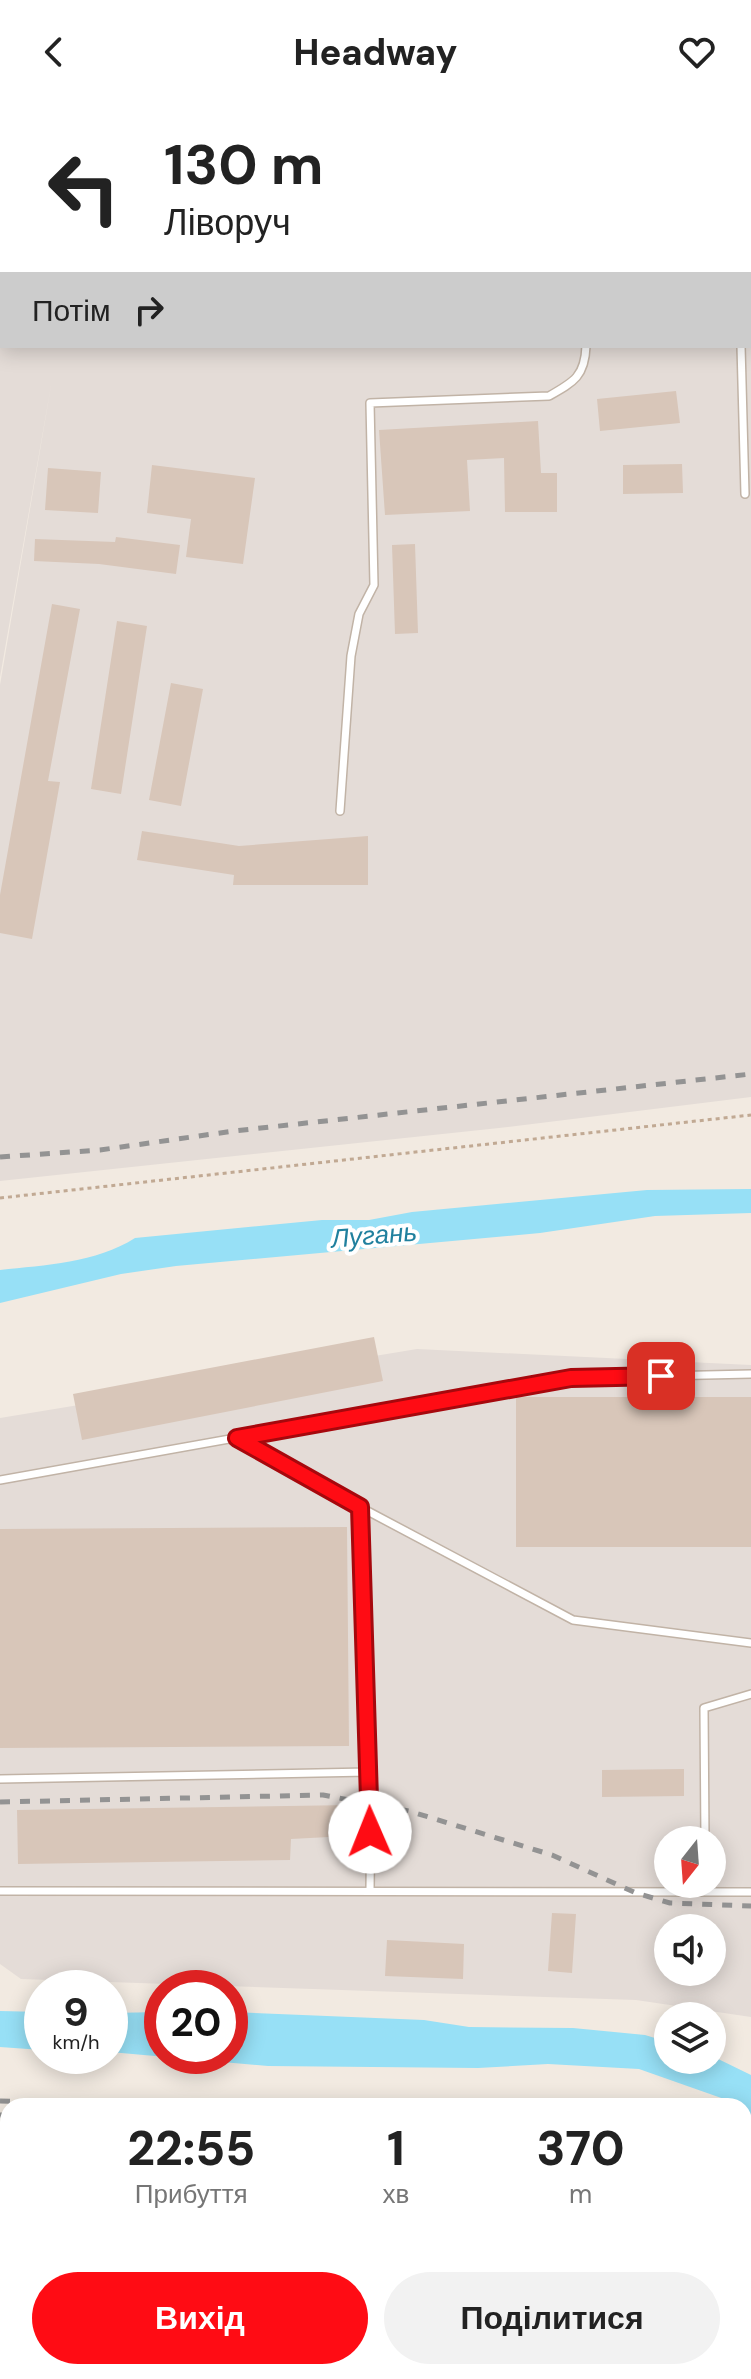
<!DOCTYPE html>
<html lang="uk">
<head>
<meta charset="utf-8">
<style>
  :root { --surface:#fff; --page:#f2f2f2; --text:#222; --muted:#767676; --accent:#ff0c14 }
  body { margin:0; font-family:"DM Sans",sans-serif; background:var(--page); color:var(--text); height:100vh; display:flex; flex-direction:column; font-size:30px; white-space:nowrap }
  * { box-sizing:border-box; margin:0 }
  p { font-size:26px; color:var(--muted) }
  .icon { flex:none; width:44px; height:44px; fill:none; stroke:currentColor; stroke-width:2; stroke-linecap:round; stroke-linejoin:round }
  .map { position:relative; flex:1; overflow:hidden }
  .details { position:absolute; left:0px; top:1994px; width:752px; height:282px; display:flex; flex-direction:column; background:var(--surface); border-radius:24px 24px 0 0; box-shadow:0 4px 20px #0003 }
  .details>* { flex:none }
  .top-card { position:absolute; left:0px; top:0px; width:752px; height:244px; box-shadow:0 4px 20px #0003; background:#fff; color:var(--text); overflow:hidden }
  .needle { width:52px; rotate:197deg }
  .tools { position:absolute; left:654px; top:1722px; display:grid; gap:16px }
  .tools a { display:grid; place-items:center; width:72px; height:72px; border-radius:50%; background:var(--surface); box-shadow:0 4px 20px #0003; font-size:40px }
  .speed { position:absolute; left:24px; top:1866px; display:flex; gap:16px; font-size:40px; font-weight:700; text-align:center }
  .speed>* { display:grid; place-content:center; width:104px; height:104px; border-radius:50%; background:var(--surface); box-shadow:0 4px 20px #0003; line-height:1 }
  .speed small { font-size:20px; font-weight:400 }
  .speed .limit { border:12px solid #d22; background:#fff; color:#111 }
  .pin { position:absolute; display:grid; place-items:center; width:68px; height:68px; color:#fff; margin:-34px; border-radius:16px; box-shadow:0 4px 12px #0006 }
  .me { position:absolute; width:88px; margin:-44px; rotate:359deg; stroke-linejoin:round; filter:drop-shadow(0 0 6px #0008) }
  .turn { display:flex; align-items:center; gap:28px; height:168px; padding:0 32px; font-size:36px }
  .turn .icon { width:104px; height:104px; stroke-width:2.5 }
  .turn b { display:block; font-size:56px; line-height:68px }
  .then { display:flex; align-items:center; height:76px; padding:0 32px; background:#0003; gap:16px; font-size:30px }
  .eta { display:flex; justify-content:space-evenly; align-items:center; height:136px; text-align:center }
  .eta b { font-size:48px; font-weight:800; line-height:56px }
  .action { display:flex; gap:16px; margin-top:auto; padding:16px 32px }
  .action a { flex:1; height:92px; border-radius:48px; background:var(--accent); color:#fff; font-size:32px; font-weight:800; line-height:92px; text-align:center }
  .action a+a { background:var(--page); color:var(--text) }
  header { display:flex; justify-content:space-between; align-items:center; height:104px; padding:0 32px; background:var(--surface); font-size:36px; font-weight:800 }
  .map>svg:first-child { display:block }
</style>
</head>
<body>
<header><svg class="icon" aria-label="back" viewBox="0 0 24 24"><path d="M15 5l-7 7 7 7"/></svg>Headway<svg class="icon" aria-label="heart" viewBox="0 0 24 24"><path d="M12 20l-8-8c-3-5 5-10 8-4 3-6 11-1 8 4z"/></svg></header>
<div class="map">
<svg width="751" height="2275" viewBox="0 0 751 2275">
  <rect width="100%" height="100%" fill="#f2eae1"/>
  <path fill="#e7dbcf" d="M744,2193L751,2194V2275H628L631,2268H744Z
    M0,2236H8V2268H129L128,2275H0Z
    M159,2268H299L298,2275H158Z
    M344,2268H426L457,2275H341Z
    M509,2268H609L604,2275H523Z"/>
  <path fill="#e4dcd7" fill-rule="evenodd" d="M0,0H751V993L499,1024L0,1077V581L52,276L0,573ZM2,2H750V242H2Z
    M417,1245L751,1261V1913L636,1896L21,1875L0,1860V1314ZM668,1736H712V1780H668ZM668,1824H712V1868H668Z"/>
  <path fill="#97e0f6" d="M751,1085V1109L655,1112L540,1129L176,1162L121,1170L0,1199V1166C45,1161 96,1159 135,1134L322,1116H369L412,1108L647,1086Z
    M0,1907L42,1908V1946L0,1943Z
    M162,1908V1952H230V1908L424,1916L469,1923L573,1924L645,1931L668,1938V1956H712V1952L751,1971V2012L744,2007V2002L639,1965L548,1960L478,1964L268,1962L110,1948V1909Z"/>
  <path fill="#d8c6b9" d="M676,287L680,319L600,327L597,295Z
    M538,317L541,369H557V408H505L504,354L467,356L470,407L385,411L379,326Z
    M682,360L683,389L623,390V361Z
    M152,361L255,374L243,460L186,453L191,415L147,409Z
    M48,364L101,368L98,409L45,406Z
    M116,433L180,441L176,470L99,460L34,457L35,435L115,438Z
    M415,440L418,529L395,530L392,441Z
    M52,500L80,505L48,677L60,678L32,835L0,829V791Z
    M117,517L147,522L121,690L91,685Z
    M171,579L203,585L181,702L149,696Z
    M142,727L239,742L368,732V781H233L234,771L137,756Z
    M374,1233L383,1277L82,1336L73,1290Z
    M516,1293H751V1443H516Z
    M347,1423L349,1642L0,1644V1425Z
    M684,1665V1692L602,1693V1666Z
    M353,1701L351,1738L329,1737V1733L291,1735L290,1756L18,1760L17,1706Z
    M552,1809L576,1810L572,1869L548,1867Z
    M387,1836L464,1840L463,1875L385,1872Z"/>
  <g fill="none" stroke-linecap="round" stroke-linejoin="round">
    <g stroke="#c1b3a6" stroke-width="10">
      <path id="lane" d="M750,20H751
        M741,242L745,390
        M340,707L351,552L359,510L374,481L370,299L549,292C574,278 585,272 586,242
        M237,1334L360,1403L573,1516L751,1539
        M0,1376L571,1274L751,1270
        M360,1403L371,1699L370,1786
        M0,1675L368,1668
        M705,1736L704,1604L751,1590
        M0,1787L751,1788"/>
    </g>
    <g stroke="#c1b3a6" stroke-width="17">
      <path id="street" d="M744,2174L751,2176
        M0,2219H8
        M143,2268V2275
        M481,2268L495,2275
        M330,2275L331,2268
        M616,2275L621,2268"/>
    </g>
    <path stroke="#c1a993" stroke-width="3" stroke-dasharray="4 4" stroke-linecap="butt" d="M0,1094L751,1011
      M0,2053H8"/>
    <use href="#lane" stroke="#fff" stroke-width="7"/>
    <use href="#street" stroke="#fff" stroke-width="14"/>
    <path stroke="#939393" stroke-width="5" stroke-dasharray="10 10" stroke-linecap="butt" d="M750,196L751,195
      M0,1053L100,1046L234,1027L751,970
      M0,1698L323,1691L409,1707L552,1751L636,1789L670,1799L751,1802
      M0,1997L213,2002
      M0,2011H8
      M0,2025L8,2026
      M744,2117L751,2120
      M744,2139L751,2141"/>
  </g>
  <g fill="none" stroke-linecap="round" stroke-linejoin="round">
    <g stroke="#a6080d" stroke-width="20">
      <path id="route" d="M370,1728L360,1403L237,1334L571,1274L661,1272"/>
    </g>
    <use href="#route" stroke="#ff0c14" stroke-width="14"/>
  </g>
  <g text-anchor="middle" stroke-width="8" stroke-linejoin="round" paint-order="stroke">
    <g font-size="26" font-style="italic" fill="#20809e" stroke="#fff">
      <text transform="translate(374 1131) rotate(-5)" y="9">Лугань</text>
    </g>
  </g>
</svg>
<div class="tools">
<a><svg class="needle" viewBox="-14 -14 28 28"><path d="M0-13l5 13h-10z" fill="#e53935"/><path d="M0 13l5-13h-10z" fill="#767676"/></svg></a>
<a><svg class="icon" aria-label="sound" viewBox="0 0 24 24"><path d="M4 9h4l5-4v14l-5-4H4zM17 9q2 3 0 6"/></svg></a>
<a><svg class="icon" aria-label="layers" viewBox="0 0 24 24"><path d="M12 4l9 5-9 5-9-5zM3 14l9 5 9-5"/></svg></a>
</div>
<div class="speed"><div>9<small>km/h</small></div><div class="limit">20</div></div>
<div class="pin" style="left:661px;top:1272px;background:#d93025"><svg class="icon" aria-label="arrive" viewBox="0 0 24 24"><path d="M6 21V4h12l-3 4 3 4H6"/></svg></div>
<svg class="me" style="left:370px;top:1728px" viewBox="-20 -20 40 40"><circle r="19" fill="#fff"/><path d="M0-13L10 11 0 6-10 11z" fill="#ff0c14"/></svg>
<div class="top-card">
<div class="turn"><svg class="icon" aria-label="left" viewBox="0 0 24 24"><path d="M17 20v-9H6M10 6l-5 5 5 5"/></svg><div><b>130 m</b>Ліворуч</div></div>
<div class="then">Потім<svg class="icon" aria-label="right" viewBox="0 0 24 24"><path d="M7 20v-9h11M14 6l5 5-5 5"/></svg></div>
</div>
<section class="details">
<div class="eta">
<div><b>22:55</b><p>Прибуття</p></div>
<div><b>1</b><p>хв</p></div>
<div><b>370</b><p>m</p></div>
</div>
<div class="action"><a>Вихід</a><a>Поділитися</a></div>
</section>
</div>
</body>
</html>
